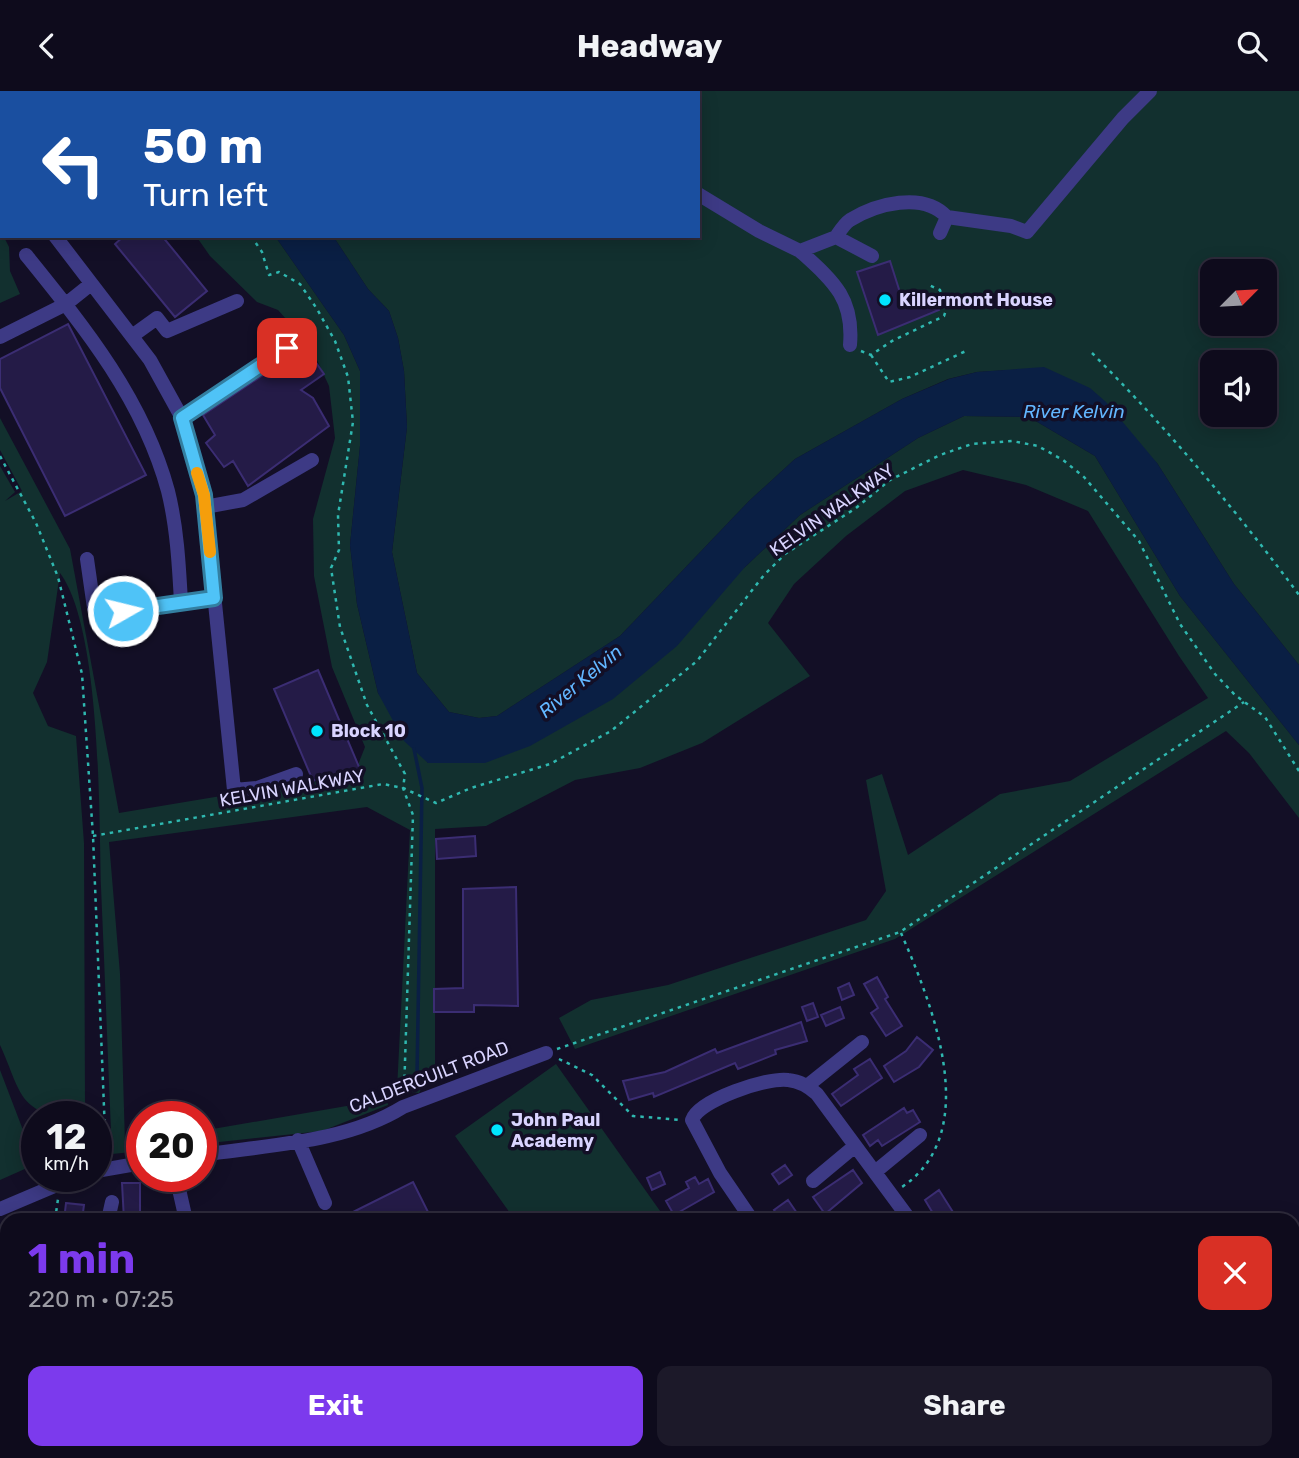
<!DOCTYPE html>
<html lang="en">
<head>
<meta charset="utf-8">
<style>
  :root { --surface:#0e0b1c; --page:#1c1929; --text:#f1f3f6; --muted:#9b9ba3; --line:#2e2b3b; --accent:#7c3aed }
  body { margin:0; font-family:Rubik,sans-serif; background:var(--page); color:var(--text); height:100vh; display:flex; flex-direction:column; font-size:26px; white-space:nowrap }
  * { box-sizing:border-box; margin:0 }
  p { font-size:23px; color:var(--muted) }
  .icon { flex:none; width:38px; height:38px; fill:none; stroke:currentColor; stroke-width:2; stroke-linecap:round; stroke-linejoin:round }
  .map { position:relative; flex:1; overflow:hidden }
  .side { position:absolute; left:0px; top:1122px; width:1300px; height:247px; display:flex; flex-direction:column; background:var(--surface); border-radius:21px 21px 0 0; box-shadow:0 4px 18px #0003,0 0 0 2px var(--line) }
  .side>* { flex:none }
  .guide { position:absolute; left:0px; top:0px; width:700px; height:147px; box-shadow:0 4px 18px #0003,0 0 0 2px var(--line); background:#1a4fa0; color:#fff; overflow:hidden }
  .needle { width:46px; rotate:66deg }
  .tools { position:absolute; left:1200px; top:168px; display:grid; gap:14px }
  .tools a { display:grid; place-items:center; width:77px; height:77px; border-radius:14px; background:var(--surface); box-shadow:0 4px 18px #0003,0 0 0 2px var(--line); font-size:35px }
  .speed { position:absolute; left:21px; top:1010px; display:flex; gap:14px; font-size:35px; font-weight:700; text-align:center }
  .speed>* { display:grid; place-content:center; width:91px; height:91px; border-radius:50%; background:var(--surface); box-shadow:0 4px 18px #0003,0 0 0 2px var(--line); line-height:1 }
  .speed small { font-size:18px; font-weight:400 }
  .speed .limit { border:10px solid #d22; background:#fff; color:#111 }
  .pin { position:absolute; display:grid; place-items:center; width:60px; height:60px; color:#fff; margin:-30px; border-radius:14px; box-shadow:0 4px 10px #0006 }
  .me { position:absolute; width:77px; margin:-38px; rotate:82deg; stroke-linejoin:round; filter:drop-shadow(0 0 5px #0008) }
  .turn { display:flex; align-items:center; gap:24px; height:147px; padding:0 28px; font-size:32px }
  .turn .icon { width:91px; height:91px; stroke-width:2.5 }
  .turn b { display:block; font-size:49px; line-height:60px }
  .round { display:grid; place-items:center; flex:none; width:74px; height:74px; border-radius:14px; background:var(--page) }
  .head { display:flex; align-items:center; justify-content:space-between; height:119px; padding:0 28px }
  h1 { font-size:42px; font-weight:700; line-height:52px; color:var(--accent) }
  .primary-button { display:flex; gap:14px; margin-top:auto; padding:14px 28px }
  .primary-button a { flex:1; height:80px; border-radius:14px; background:var(--accent); color:#fff; font-size:28px; font-weight:700; line-height:80px; text-align:center }
  .primary-button a+a { background:var(--page); color:var(--text) }
  header { display:flex; justify-content:space-between; align-items:center; height:91px; padding:0 28px; background:var(--surface); font-size:32px; font-weight:700 }
  .map>svg:first-child { display:block }
</style>
</head>
<body>
<header><svg class="icon" aria-label="back" viewBox="0 0 24 24"><path d="M15 5l-7 7 7 7"/></svg>Headway<svg class="icon" aria-label="search" viewBox="0 0 24 24"><circle cx="10" cy="10" r="6"/><path d="M15 15l6 6"/></svg></header>
<div class="map">
<svg width="1299" height="1367" viewBox="0 0 1299 1367">
  <rect width="100%" height="100%" fill="#130f26"/>
  <path fill="#12302f" fill-rule="evenodd" d="M219,0H1299V574L1234,493L1157,372L1044,277L977,281L948,288L902,308L795,368L749,410L620,545L497,625L479,627L449,621L417,582L392,461L407,336L404,280L398,247L389,220L368,198L333,145H698V2ZM1213,180H1265V233H1213ZM1213,271H1265V324H1213Z
    M0,138L9,156L10,180L20,203L0,212Z
    M196,145H275L344,244L360,280V355L350,454L357,513L378,602L428,672L452,671L745,476L800,424L918,347L964,325L1029,326L1095,365L1180,505L1299,654V727L1249,662L1226,640L895,848L575,958L559,927L591,909L668,894L866,829L886,800L866,689L882,683L908,764L1000,703L1070,690L1208,607L1179,565L1088,420L1026,394L963,379L905,400L846,445L794,493L768,532L810,585L702,652L640,677L575,689L486,735L435,738V974L419,1002L397,999L410,739L367,716L109,751L120,883L125,1052L142,1050V1060L112,1063C108,974 105,885 101,796C99,723 101,537 60,482L47,571L33,602L48,635L76,645L84,752L85,1012L72,1025C18,1025 20,997 0,954V375L15,401L5,410L22,400L0,359V327L70,458L119,722L221,705L228,715L253,711L275,697L354,684L365,656L332,576L314,485L313,428L335,347L329,295L311,256L278,219L257,211L210,165Z
    M556,973L665,1127L662,1129H515L455,1045Z
    M0,979L36,1073L0,1089Z
    M387,1008L388,1014L322,1040L201,1053V1040Z
    M720,1362H838L842,1367H724Z"/>
  <path fill="#0a1f44" d="M275,145H333L368,198L389,220L398,247L404,280L407,336L392,461L417,582L449,621L479,627L497,625L620,545L749,410L795,368L902,308L949,288L977,281L1044,276L1090,297L1106,311L1157,372L1234,493L1299,574V654L1180,505L1095,365L1029,326L964,325L918,347L800,424L745,476L677,555L613,608L530,655L485,672H428L404,650L378,602L357,513L350,454L360,355V280L344,244Z"/>
  <g fill="none" stroke-linecap="round" stroke-linejoin="round">
    <path stroke="#0a1f44" stroke-width="3.5" d="M414,658L422,697L417,984"/>
  </g>
  <path fill="#241b47" stroke="#3b2d73" stroke-width="2" d="M124,145H162L207,200L175,226L115,153Z
    M890,170L904,214L935,205L939,219L878,244L857,181Z
    M68,233L146,384L65,425L0,297V268Z
    M305,256L324,283L301,299L313,307L329,335L248,395L233,370L224,376L206,352L215,344L203,324Z
    M318,579L362,683L344,684L343,682L330,687L328,684L313,690L274,598Z
    M475,745L476,765L437,768L436,748Z
    M516,796L518,915L474,914V921H434V898L463,897V798Z
    M877,886L888,906L885,908L902,935L886,945L871,922L878,917L864,893Z
    M849,892L854,904L842,909L838,897Z
    M813,912L818,926L807,930L802,916Z
    M840,916L844,927L826,935L821,924Z
    M801,931L807,950L775,959L776,963L738,978L735,972L654,1006L653,1002L629,1009L623,990L665,981L715,958L717,962Z
    M917,946L933,959L919,976L894,991L884,975L906,960Z
    M870,968L882,987L841,1015L832,1003L858,984L854,978Z
    M904,1017L907,1022L913,1019L920,1031L882,1055L878,1049L870,1055L863,1044Z
    M785,1074L792,1084L779,1093L772,1083Z
    M853,1079L862,1092L825,1123L813,1106Z
    M660,1081L665,1093L652,1099L647,1087Z
    M695,1086L699,1093L708,1088L714,1101L674,1124L666,1110L689,1097L686,1091Z
    M413,1091L432,1129H337Z
    M122,1092H140V1129H124Z
    M939,1099L958,1129H937L925,1109Z
    M788,1109L799,1125L794,1129H781L774,1119Z
    M66,1112L84,1114L82,1129H64Z"/>
  <g fill="none" stroke-linecap="round" stroke-linejoin="round">
    <path stroke="#2fb8b0" stroke-width="2.5" stroke-dasharray="3.5 5" stroke-linecap="butt" d="M125,0L126,2
      M251,145L262,161L269,184L279,181L300,193L317,218L335,250L348,286L353,331L338,424L339,459L331,477L340,536L367,614L405,683L403,697L413,724L404,1002
      M861,260L871,264L892,250L944,225L946,219L940,199L929,194
      M1092,262C1167,337 1236,419 1299,504
      M871,264L889,291L910,286L966,260
      M0,365L36,432L58,486L82,583L93,745L106,1066
      M93,745L383,693L403,697L436,712L471,697L550,673L611,640L697,570L764,484L785,463L856,417L890,389L940,364L972,353L1012,350L1038,355L1063,369L1084,386L1139,450L1180,533L1215,583L1235,604L1265,626L1299,680
      M901,842C932,913 984,1041 902,1096
      M557,958L900,841L1244,611
      M559,968L592,984L633,1025L681,1029
      M55,1129L58,1108
      M0,1207L7,1201
      M0,1238L7,1253
      M0,1285L7,1282
      M0,1317L7,1313
      M58,1362L60,1367
      M67,1362L68,1367
      M119,1362V1367
      M159,1362L173,1363
      M355,1362L357,1367
      M722,1362L726,1367"/>
    <path stroke="#3d3a85" stroke-width="14" d="M556,0L557,2
      M0,49L2,53
      M698,103L759,140L800,160L836,146L872,165
      M947,126L1011,135L1027,141L1123,27L1150,0
      M55,145L150,269L182,327L204,404L234,699L257,697L296,683
      M836,146C840,140 844,133 850,129C876,113 923,100 947,126L940,142
      M800,160C833,190 854,207 850,254
      M26,164C85,237 143,308 168,400C177,436 179,475 181,511L214,507
      M132,245L157,227L167,240L237,210
      M0,246L66,213L91,193
      M182,327L287,257
      M205,416L243,409L312,369
      M87,468L94,517L105,522L181,511
      M807,995L862,951
      M298,1049L325,1112
      M201,1064C267,1054 345,1052 403,1016L546,962
      M96,1080L142,1072
      M875,1081L920,1044
      M176,1085L186,1129
      M813,1090L855,1055
      M0,1118L78,1085
      M108,1129L112,1111
      M752,1129L720,1082L692,1029C699,1009 767,986 788,989C800,990 808,995 817,1003L910,1129
      M0,1226L7,1221
      M0,1334L7,1348
      M0,1362L7,1358
      M286,1362L289,1367
      M582,1362L585,1367
      M667,1362L670,1367
      M974,1362V1367
      M233,1367L234,1362
      M481,1367L510,1362"/>
  </g>
  <g fill="none" stroke-linecap="round" stroke-linejoin="round">
    <g stroke="#337fa1" stroke-width="18">
      <path id="route" d="M123,520L214,507L204,404L182,327L287,257"/>
    </g>
    <use href="#route" stroke="#4fc3f7" stroke-width="12"/>
    <path stroke="#f59e0b" stroke-width="12" d="M197,382L204,404L210,461"/>
  </g>
  <g fill="#00e5ff" stroke="#130f26" stroke-width="2.5">
    <circle cx="885" cy="209" r="7"/>
    <circle cx="317" cy="640" r="7"/>
    <circle cx="497" cy="1039" r="7"/>
  </g>
  <g text-anchor="middle" stroke-width="7" stroke-linejoin="round" paint-order="stroke">
    <g font-size="18" font-weight="bold" fill="#d9d4ff" stroke="#130f26" text-anchor="start">
      <text x="899" y="215">Killermont House</text>
      <text x="331" y="646">Block 10</text>
      <text x="511" y="1035">John Paul<tspan x="511" dy="21">Academy</tspan></text>
    </g>
    <g font-size="18" fill="#d9d4ff" stroke="#130f26">
      <text transform="translate(832 419) rotate(-35)" y="6">KELVIN WALKWAY</text>
      <text transform="translate(292 697) rotate(-10)" y="6">KELVIN WALKWAY</text>
      <text transform="translate(429 986) rotate(-21)" y="6">CALDERCUILT ROAD</text>
    </g>
    <g font-size="19" font-style="italic" fill="#62b6ff" stroke="#130f26">
      <text x="1074" y="327">River Kelvin</text>
      <text transform="translate(580 590) rotate(-40)" y="7">River Kelvin</text>
    </g>
  </g>
</svg>
<div class="tools">
<a><svg class="needle" viewBox="-14 -14 28 28"><path d="M0-13l5 13h-10z" fill="#e53935"/><path d="M0 13l5-13h-10z" fill="#9b9ba3"/></svg></a>
<a><svg class="icon" aria-label="sound" viewBox="0 0 24 24"><path d="M4 9h4l5-4v14l-5-4H4zM17 9q2 3 0 6"/></svg></a>
</div>
<div class="speed"><div>12<small>km/h</small></div><div class="limit">20</div></div>
<div class="pin" style="left:287px;top:257px;background:#d93025"><svg class="icon" aria-label="arrive" viewBox="0 0 24 24"><path d="M6 21V4h12l-3 4 3 4H6"/></svg></div>
<svg class="me" style="left:123px;top:520px" viewBox="-20 -20 40 40"><circle r="17" fill="#4fc3f7" stroke="#fff" stroke-width="3"/><path d="M0-11L8 9 0 5-8 9z" fill="#fff"/></svg>
<div class="guide">
<div class="turn"><svg class="icon" aria-label="left" viewBox="0 0 24 24"><path d="M17 20v-9H6M10 6l-5 5 5 5"/></svg><div><b>50 m</b>Turn left</div></div>
</div>
<section class="side">
<div class="head"><div><h1>1 min</h1><p>220 m · 07:25</p></div><a class="round" style="background:#d93025;color:#fff"><svg class="icon" aria-label="close" viewBox="0 0 24 24"><path d="M6 6l12 12M18 6L6 18"/></svg></a></div>
<div class="primary-button"><a>Exit</a><a>Share</a></div>
</section>
</div>
</body>
</html>
